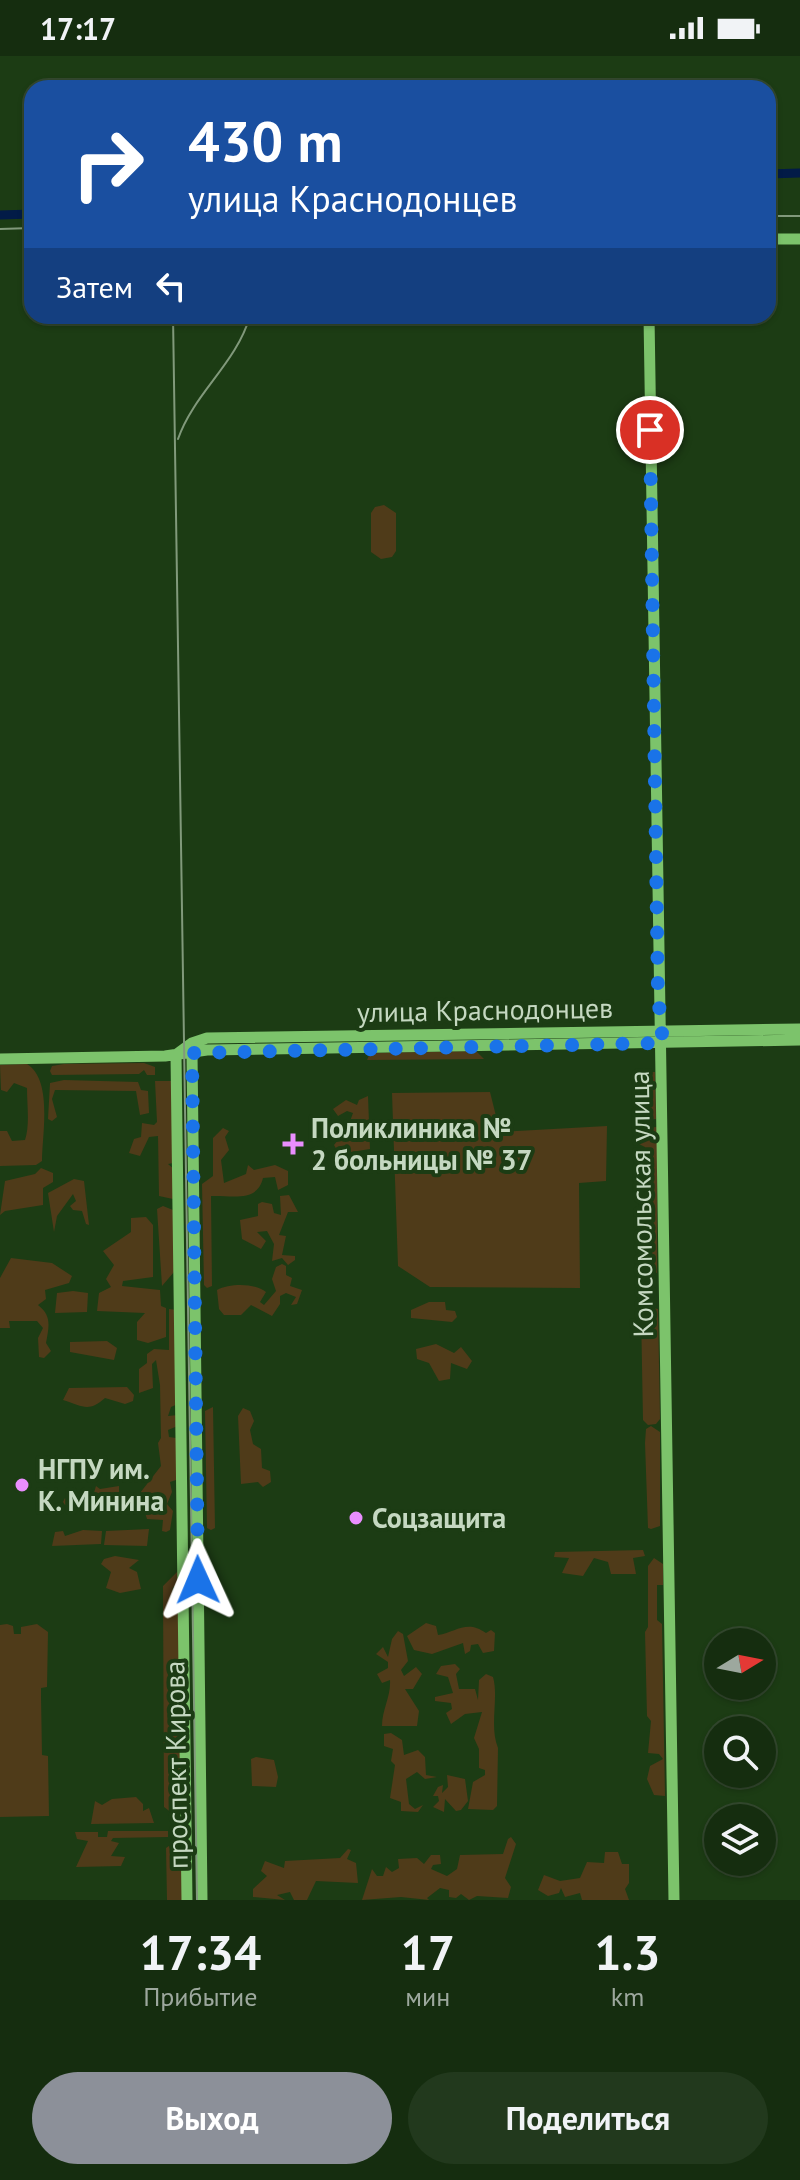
<!DOCTYPE html>
<html lang="ru">
<head>
<meta charset="utf-8">
<style>
  :root { --surface:#152d0f; --page:#22391d; --text:#f1f3f6; --muted:#9da89e; --line:#34492f; --accent:#8c9099 }
  body { margin:0; font-family:"PT Sans",sans-serif; background:var(--page); color:var(--text); height:100vh; display:flex; flex-direction:column; font-size:30px; white-space:nowrap }
  * { box-sizing:border-box; margin:0 }
  p { font-size:26px; color:var(--muted) }
  .icon { flex:none; width:44px; height:44px; fill:none; stroke:currentColor; stroke-width:2; stroke-linecap:round; stroke-linejoin:round }
  .map { position:relative; height:1844px; overflow:hidden }
  .drawer { display:flex; flex-direction:column; background:var(--surface); flex:1 }
  .drawer>* { flex:none }
  .guide { position:absolute; left:24px; top:24px; width:752px; height:244px; border-radius:24px; box-shadow:0 2px 6px #0004,0 0 0 2px var(--line); background:#1a4fa0; color:#fff; overflow:hidden }
  .needle { width:52px; rotate:80deg }
  .tools { position:absolute; left:704px; top:1572px; display:grid; gap:16px }
  .tools a { display:grid; place-items:center; width:72px; height:72px; border-radius:50%; background:var(--surface); box-shadow:0 2px 6px #0004,0 0 0 2px var(--line); font-size:40px }
  .pin { position:absolute; display:grid; place-items:center; width:68px; height:68px; color:#fff; margin:-34px; border:4px solid #fff; border-radius:50%; box-shadow:0 2px 8px #0007 }
  .me { position:absolute; width:88px; margin:-44px; rotate:359deg; stroke-linejoin:round; filter:drop-shadow(0 0 6px #0008) }
  .turn { display:flex; align-items:center; gap:28px; height:168px; padding:0 32px; font-size:36px }
  .turn .icon { width:104px; height:104px; stroke-width:2.5 }
  .turn b { display:block; font-size:56px; line-height:68px }
  .then { display:flex; align-items:center; height:76px; padding:0 32px; background:#0003; gap:16px; font-size:30px }
  .eta { display:flex; justify-content:space-evenly; align-items:center; height:136px; text-align:center }
  .eta b { font-size:48px; font-weight:600; line-height:56px }
  .button { display:flex; gap:16px; margin-top:auto; padding:16px 32px }
  .button a { flex:1; height:92px; border-radius:48px; background:var(--accent); color:#fff; font-size:32px; font-weight:600; line-height:92px; text-align:center }
  .button a+a { background:var(--page); color:var(--text) }
  .status { display:flex; justify-content:space-between; align-items:center; height:56px; padding:0 40px; background:var(--surface); direction:ltr }
  .status svg { height:22px; fill:currentColor }
  .map>svg:first-child { display:block }
</style>
</head>
<body>
<div class="status"><b>17:17</b><svg viewBox="0 0 49 12"><path d="M0 12V9h3v3zM5 12V6h3v6zM10 12V3h3v9zM15 12V0h3v12zM26 1h20v11H26zM47 4h2v5h-2z"/></svg></div>
<div class="map">
<svg width="800" height="1844" viewBox="0 0 800 1844">
  <rect width="100%" height="100%" fill="#1c3c14"/>
  <path fill="#4f3b19" d="M384,449L396,457V495L392,501L381,503L371,496V457L375,451Z
    M476,995L484,1003L367,1004L370,997Z
    M144,1007L155,1011V1019H147L144,1014L139,1018L52,1019L50,1015L52,1010L64,1008Z
    M27,1008C53,1024 42,1079 42,1105L36,1109L0,1110V1075H7L12,1085L25,1084C30,1069 27,1049 27,1032L14,1027L7,1036L1,1034L0,1009Z
    M645,1016H655L656,1063L646,1064C637,1044 633,1037 645,1016Z
    M64,1024L138,1026L141,1034L148,1035L149,1057L140,1059L136,1035L55,1034L52,1043L57,1061L52,1065L48,1063L50,1027Z
    M155,1025H171L173,1107L168,1108L175,1114L173,1143L159,1140L158,1080L149,1081L140,1100L129,1097L134,1083L141,1081L142,1067L154,1069L157,1066Z
    M490,1036L500,1076L607,1070L606,1125L579,1127L580,1232L430,1231L398,1210L392,1037Z
    M368,1040L370,1093L339,1098L334,1089L338,1084L361,1080L362,1066L349,1068L353,1057L347,1055L338,1060L333,1053L346,1044L357,1049L359,1044Z
    M657,1071V1217L638,1207V1200L646,1195L645,1112L637,1105L645,1104V1091L639,1088L638,1078L642,1072Z
    M223,1072L229,1075L225,1081L229,1094L221,1104L224,1127L246,1118L248,1109L254,1114L275,1109L288,1115V1129L278,1134L275,1121L263,1122C257,1147 232,1139 211,1140L212,1230L207,1232L204,1229L202,1128L213,1120V1082Z
    M41,1112L53,1117V1126L43,1132V1149L5,1155L0,1159L5,1125L35,1118Z
    M74,1123L84,1125L89,1169L86,1168L82,1155L73,1154L70,1150L76,1145L73,1138L57,1160L54,1176L48,1137Z
    M289,1139L298,1156H288L279,1179L286,1180L282,1199L295,1200V1204L288,1209L282,1202L272,1205L274,1188L267,1175L257,1176L266,1185L261,1193L242,1183L240,1164L258,1160V1148L262,1146L272,1148L274,1157L281,1159L280,1140Z
    M163,1150L173,1154L174,1216L162,1230L157,1153Z
    M146,1161L153,1169V1221L123,1225L122,1230L160,1234L161,1250L166,1252V1281L148,1287L137,1284V1266L145,1257L97,1255L99,1237L111,1231L106,1223L114,1209L103,1195L131,1176V1162Z
    M11,1202L52,1207L72,1220L69,1227L45,1234L46,1243L38,1249C52,1260 49,1270 46,1287L51,1295L44,1302L39,1301L38,1282L43,1272L37,1265H9L10,1272H0V1222Z
    M282,1208L286,1210V1219L292,1222L290,1230L302,1234L297,1248L291,1249L296,1241L286,1237L280,1240V1248L272,1260L251,1249L241,1259H224L219,1253L217,1234C230,1227 255,1227 266,1236L260,1246L264,1249L276,1235L272,1223L276,1211Z
    M73,1235L88,1237L87,1256L55,1257L57,1237Z
    M429,1246H445L446,1254L455,1255L457,1261L452,1266L411,1262V1254Z
    M646,1251L658,1253L660,1363L656,1368L648,1369L643,1364L641,1255Z
    M169,1253L177,1254L178,1348L171,1351L168,1360L178,1359L180,1369L168,1374L169,1381L176,1382L179,1423L170,1426L172,1436L167,1448L173,1455L170,1474L166,1476L162,1475L163,1464L147,1463L142,1447H124L120,1444L116,1447L65,1449L63,1446L65,1442L69,1445L93,1440L96,1430L100,1433L119,1430V1437H140L161,1410L158,1387L161,1382L160,1329L156,1304L152,1308L153,1332L139,1337V1313L147,1307V1298L154,1293L169,1294Z
    M107,1285L117,1292L114,1304L70,1296V1286Z
    M436,1288L454,1297L461,1291L472,1305L467,1313L451,1307L450,1323L439,1325L429,1307L417,1303L416,1293Z
    M127,1331L134,1339L133,1345L125,1348L105,1342C88,1357 83,1350 63,1344L69,1332Z
    M213,1351L215,1472L211,1474L207,1472L205,1355Z
    M243,1352L250,1355L254,1365L250,1374L253,1388L261,1393L262,1412L270,1415L271,1426L263,1431L258,1426L241,1428L238,1360Z
    M651,1370L660,1376V1470L651,1473L648,1472L645,1387L646,1373Z
    M149,1473L147,1490L104,1489L106,1475Z
    M83,1474L102,1475L101,1488L52,1490L55,1476L63,1475L65,1480Z
    M643,1494L645,1500L633,1502L636,1518H611L608,1506L594,1502L583,1520L562,1517L569,1502L554,1501L555,1496Z
    M115,1500L139,1504L129,1512L137,1516L141,1533L120,1537L106,1532L111,1516L101,1508L104,1503Z
    M654,1502L663,1508V1529H657V1564L662,1568L665,1740L654,1739L647,1723L650,1710L663,1703L659,1698L648,1697L651,1665L647,1660L645,1576L648,1571V1510Z
    M178,1515V1530L173,1531L170,1550L179,1552L183,1625L173,1641L183,1646L184,1730L172,1757L164,1751L163,1530Z
    M426,1567L436,1570L438,1579C456,1576 467,1563 486,1577L491,1574L495,1577L494,1595L483,1597L478,1588L471,1589L470,1595L465,1598L463,1587L432,1598L414,1594L407,1580Z
    M7,1568L13,1570L14,1578H21V1571L37,1568L48,1576L47,1631L41,1632V1640L42,1699L48,1700L49,1760L0,1761V1569Z
    M398,1575L403,1578L408,1605L401,1614L404,1620L416,1611L422,1618L413,1633H405L419,1655L417,1670H382C382,1653 391,1641 390,1624L382,1627L377,1618L388,1612V1606L376,1598L383,1591L388,1601L392,1583Z
    M455,1608L460,1613L456,1618L459,1633H475L478,1644L479,1624L486,1618L493,1621C499,1642 489,1670 498,1692L497,1750L493,1754L468,1753L473,1726L485,1719V1714L479,1712V1693L474,1682L482,1656L465,1658L451,1668L446,1657L452,1653L451,1647L435,1645V1641L453,1637L448,1621L436,1618L441,1610Z
    M391,1677L402,1684L404,1699L418,1694L425,1701L426,1719L437,1721L425,1723L417,1716L406,1723L409,1748L415,1753L423,1749L418,1756L401,1755V1746L390,1742L395,1709L391,1705L393,1693L384,1690V1678Z
    M256,1701L274,1704L278,1721L276,1731L252,1730L251,1703Z
    M447,1719L465,1723L468,1745L461,1754L456,1755L445,1743L444,1756L433,1751L439,1745L438,1740H433L438,1731L443,1729L442,1737L448,1731Z
    M136,1741L143,1748V1755L149,1752L154,1767L91,1768L95,1745L102,1749L112,1743Z
    M108,1775H168V1781L113,1782L111,1785L119,1787L111,1800L125,1801L121,1810L76,1811L88,1785L77,1783L75,1776H98V1781H107Z
    M511,1781L516,1788L505,1822L511,1831L508,1842L477,1840L469,1844L461,1838L456,1842L449,1841V1834L440,1832L427,1842L429,1844L401,1841L362,1844L372,1813L377,1820H383L386,1811L392,1816L399,1812L398,1803L417,1802L424,1808L431,1799H440L441,1808L433,1809L431,1813L447,1820L457,1813L460,1799L503,1798L508,1783Z
    M176,1785H183L184,1844H167L166,1792Z
    M348,1793L351,1794L347,1803L356,1807L358,1827L316,1825L307,1844H294L290,1836L277,1839L285,1844L253,1841V1833L267,1820L261,1815L265,1805L284,1812L285,1805L340,1802Z
    M605,1796H618L622,1808H629V1827L625,1833L629,1844H582L580,1837L565,1841L561,1832L559,1837L548,1840L538,1834L544,1819L560,1825L580,1822L587,1806L604,1807Z"/>
  <g fill="none" stroke-linecap="round" stroke-linejoin="round">
    <path stroke="#021b47" stroke-width="9" d="M768,118L800,117
      M0,159L32,158"/>
    <path stroke="#7cc36b" stroke-width="11" d="M768,183H800
      M649,260L674,1844
      M192,997L202,1844
      M177,998L192,987L207,982L800,973
      M176,999L187,1844
      M0,1003L165,1000L207,994L800,984"/>
    <path stroke="#81997b" stroke-width="2" d="M768,160H800
      M0,173L32,172
      M173,260L197,1844
      M178,383C194,337 236,308 250,260"/>
  </g>
  <g fill="none" stroke-linecap="round" stroke-linejoin="round">
    <path stroke="#1a73e8" stroke-width="14" stroke-dasharray="0 25.2" d="M198,1524L192,997L663,987L658,939L650,374"/>
  </g>
  <g fill="#e98efe" stroke="#1c3c14" stroke-width="3">
    <path d="M289 1076h8v8h8v8h-8v8h-8v-8h-8v-8h8z"/>
    <circle cx="22" cy="1429" r="8"/>
    <circle cx="356" cy="1462" r="8"/>
  </g>
  <g text-anchor="middle" stroke-width="8" stroke-linejoin="round" paint-order="stroke">
    <g font-size="28" fill="#c5d8c1" stroke="#1c3c14">
      <text transform="translate(485 954) rotate(-1)" y="10">улица Краснодонцев</text>
      <text transform="translate(641 1148) rotate(-91)" y="10">Комсомольская улица</text>
      <text transform="translate(176 1709) rotate(-91)" y="10">проспект Кирова</text>
    </g>
    <g font-size="28" font-weight="bold" fill="#c5d8c1" stroke="#1c3c14" text-anchor="start">
      <text x="311" y="1082">Поликлиника №<tspan x="311" dy="32">2 больницы № 37</tspan></text>
      <text x="38" y="1423">НГПУ им.<tspan x="38" dy="32">К. Минина</tspan></text>
      <text x="372" y="1472">Соцзащита</text>
    </g>
  </g>
</svg>
<div class="tools">
<a><svg class="needle" viewBox="-14 -14 28 28"><path d="M0-13l5 13h-10z" fill="#e53935"/><path d="M0 13l5-13h-10z" fill="#9da89e"/></svg></a>
<a><svg class="icon" aria-label="search" viewBox="0 0 24 24"><circle cx="10" cy="10" r="6"/><path d="M15 15l6 6"/></svg></a>
<a><svg class="icon" aria-label="layers" viewBox="0 0 24 24"><path d="M12 4l9 5-9 5-9-5zM3 14l9 5 9-5"/></svg></a>
</div>
<div class="pin" style="left:650px;top:374px;background:#d93025"><svg class="icon" aria-label="arrive" viewBox="0 0 24 24"><path d="M6 21V4h12l-3 4 3 4H6"/></svg></div>
<svg class="me" style="left:198px;top:1524px" viewBox="-20 -20 40 40"><path d="M0-17L14 15 0 8-14 15z" fill="#1a73e8" stroke="#fff" stroke-width="4"/></svg>
<div class="guide">
<div class="turn"><svg class="icon" aria-label="right" viewBox="0 0 24 24"><path d="M7 20v-9h11M14 6l5 5-5 5"/></svg><div><b>430 m</b>улица Краснодонцев</div></div>
<div class="then">Затем<svg class="icon" aria-label="left" viewBox="0 0 24 24"><path d="M17 20v-9H6M10 6l-5 5 5 5"/></svg></div>
</div>
</div>
<section class="drawer">
<div class="eta">
<div><b>17:34</b><p>Прибытие</p></div>
<div><b>17</b><p>мин</p></div>
<div><b>1.3</b><p>km</p></div>
</div>
<div class="button"><a>Выход</a><a>Поделиться</a></div>
</section>
</body>
</html>
